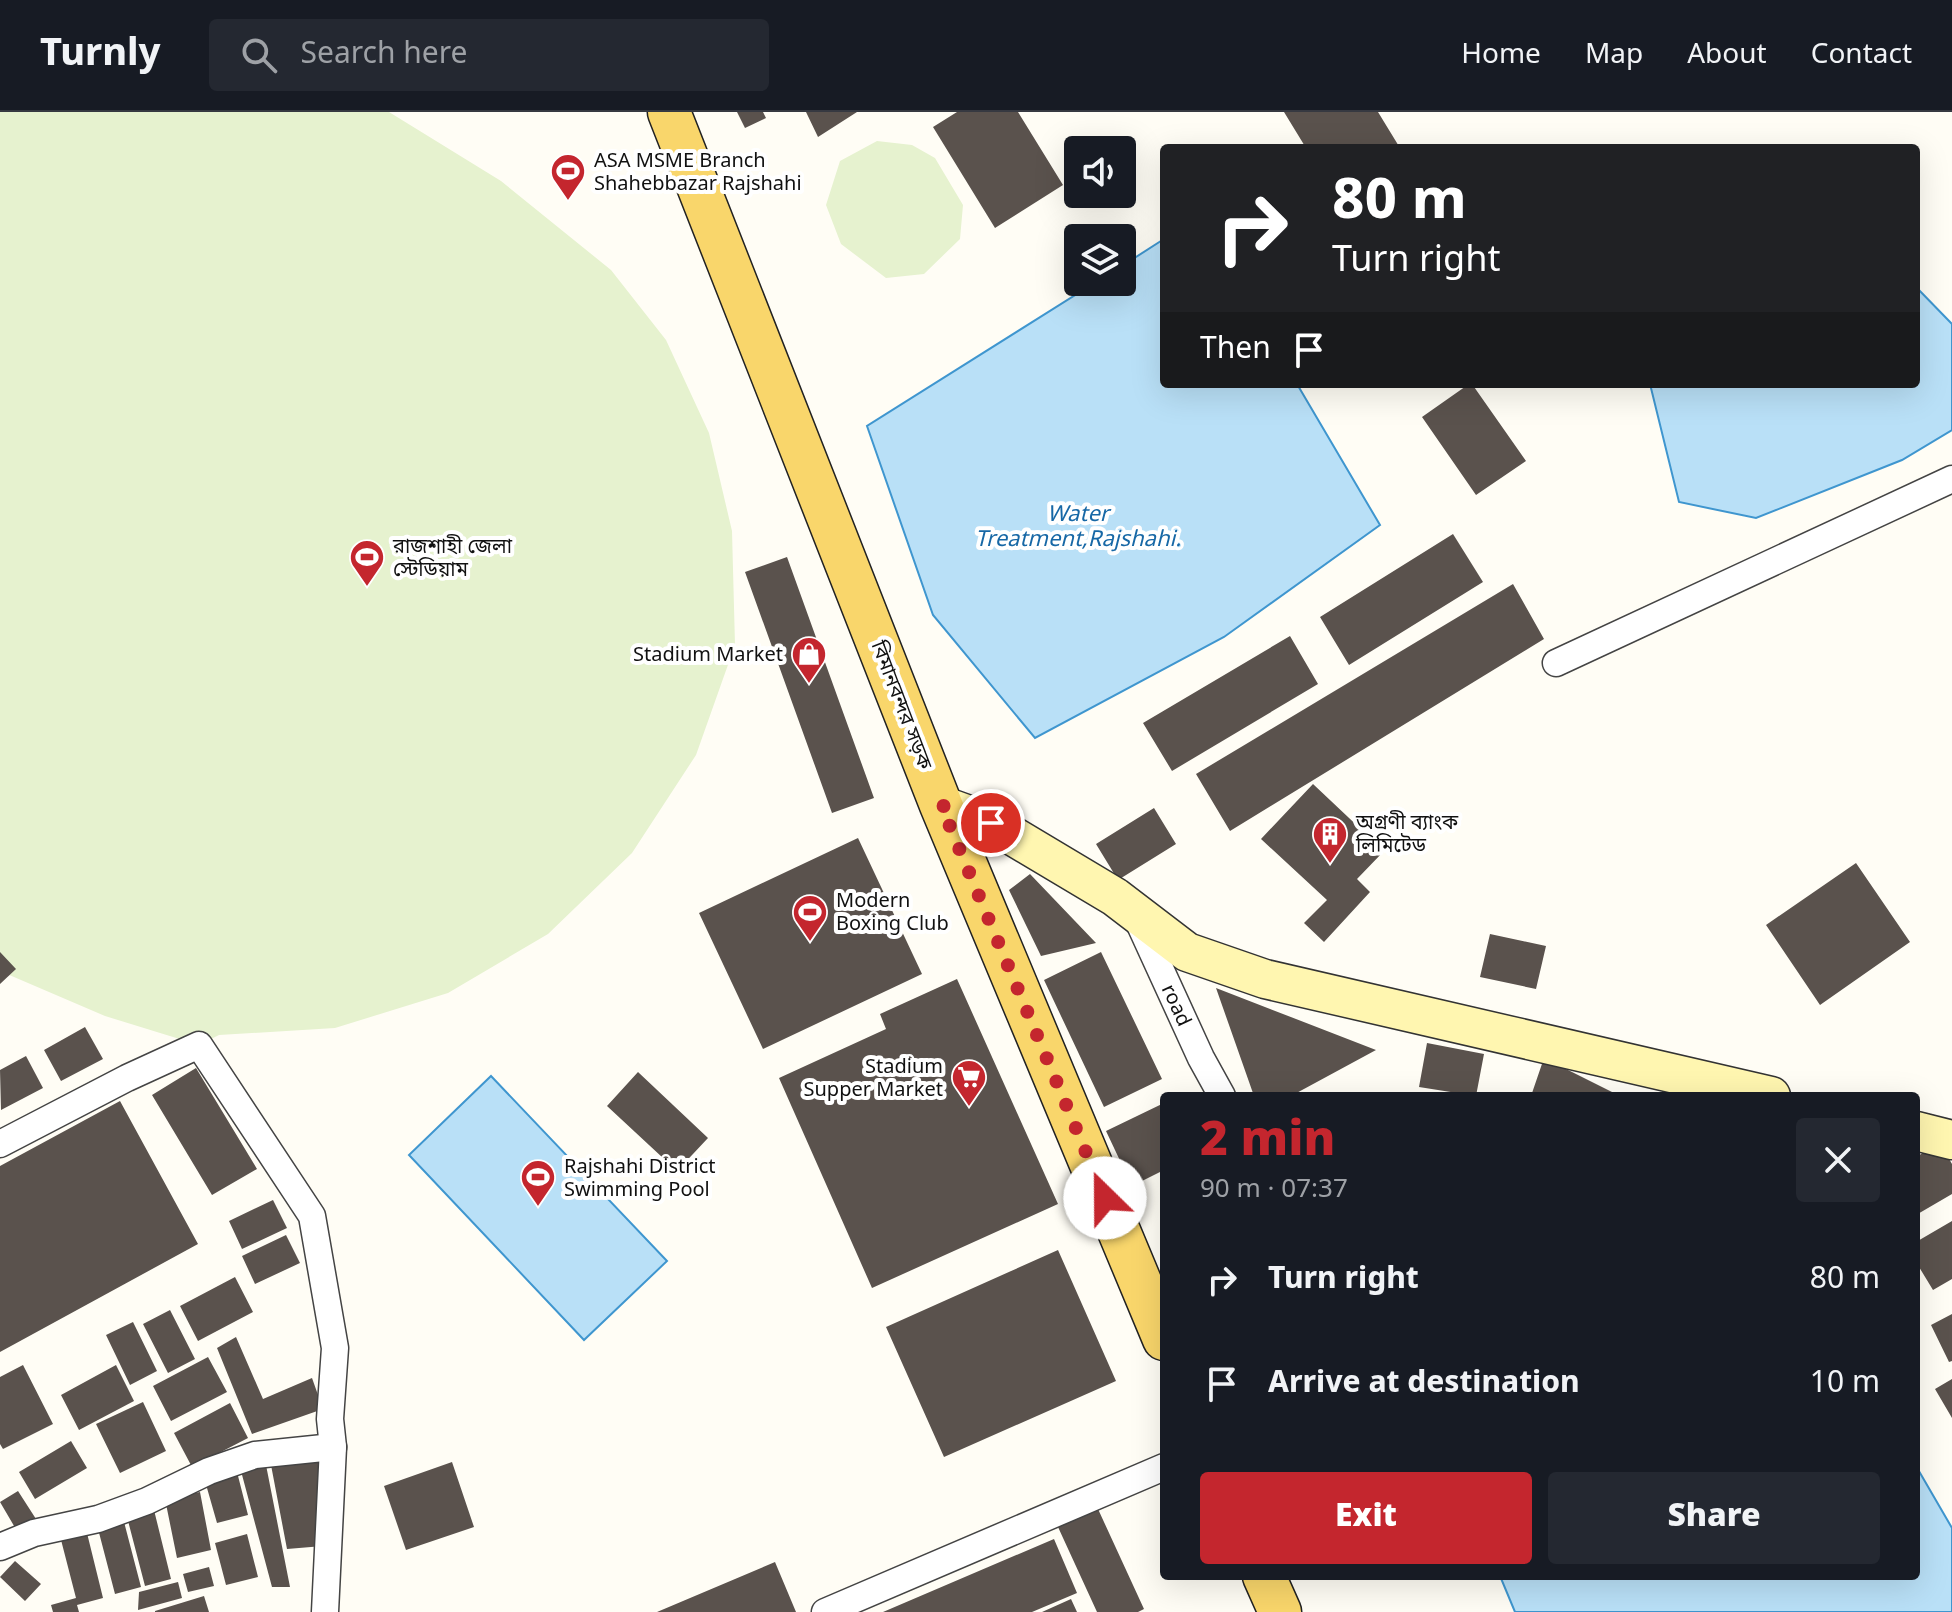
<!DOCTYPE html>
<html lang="en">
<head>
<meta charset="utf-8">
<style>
  :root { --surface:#171b24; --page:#242831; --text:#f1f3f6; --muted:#9ea1a6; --line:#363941; --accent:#c4262e }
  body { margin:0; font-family:Georgia,"Noto Sans Bengali",serif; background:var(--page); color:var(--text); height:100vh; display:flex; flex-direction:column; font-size:30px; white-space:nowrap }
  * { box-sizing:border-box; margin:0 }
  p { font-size:26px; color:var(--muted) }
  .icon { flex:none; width:44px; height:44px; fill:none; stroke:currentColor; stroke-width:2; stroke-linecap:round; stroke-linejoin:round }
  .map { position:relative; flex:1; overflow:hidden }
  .drawer { position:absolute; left:1160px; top:980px; width:760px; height:488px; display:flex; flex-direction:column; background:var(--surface); border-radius:8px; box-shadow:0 8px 32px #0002 }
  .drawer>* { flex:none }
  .top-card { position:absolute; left:1160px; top:32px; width:760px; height:244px; border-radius:8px; box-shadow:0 8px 32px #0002; background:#202124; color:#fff; overflow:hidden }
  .controls { position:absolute; left:1064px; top:24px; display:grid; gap:16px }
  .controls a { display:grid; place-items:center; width:72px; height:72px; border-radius:8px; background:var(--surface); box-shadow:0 8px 32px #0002; font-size:40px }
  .pin { position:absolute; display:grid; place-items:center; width:68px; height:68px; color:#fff; margin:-34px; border:4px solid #fff; border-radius:50%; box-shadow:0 2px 8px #0007 }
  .me { position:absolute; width:88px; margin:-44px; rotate:337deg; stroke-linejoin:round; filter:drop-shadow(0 0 6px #0008) }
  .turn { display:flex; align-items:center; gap:28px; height:168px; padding:0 40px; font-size:36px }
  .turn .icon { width:104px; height:104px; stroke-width:2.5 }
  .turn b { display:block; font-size:56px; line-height:68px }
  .then { display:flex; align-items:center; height:76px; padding:0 40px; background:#0003; gap:16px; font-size:30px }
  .round { display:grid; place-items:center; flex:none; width:84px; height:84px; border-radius:8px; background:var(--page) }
  .overview { display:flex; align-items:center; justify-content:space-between; height:136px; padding:0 40px }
  h1 { font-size:48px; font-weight:800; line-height:60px; color:var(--accent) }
  .action { display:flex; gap:16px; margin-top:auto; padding:16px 40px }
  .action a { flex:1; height:92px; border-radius:8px; background:var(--accent); color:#fff; font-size:32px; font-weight:800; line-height:92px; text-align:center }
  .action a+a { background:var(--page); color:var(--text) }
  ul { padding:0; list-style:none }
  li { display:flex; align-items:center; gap:24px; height:104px; padding:0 40px }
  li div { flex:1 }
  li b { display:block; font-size:30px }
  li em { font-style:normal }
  header { display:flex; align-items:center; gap:48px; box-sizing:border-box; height:112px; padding:0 40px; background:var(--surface); border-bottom:2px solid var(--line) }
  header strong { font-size:38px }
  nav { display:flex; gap:44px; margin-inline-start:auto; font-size:28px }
  .search { width:560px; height:72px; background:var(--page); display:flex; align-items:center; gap:20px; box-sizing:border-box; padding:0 28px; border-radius:8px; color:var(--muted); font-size:30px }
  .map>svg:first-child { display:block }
</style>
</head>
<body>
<header>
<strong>Turnly</strong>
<div class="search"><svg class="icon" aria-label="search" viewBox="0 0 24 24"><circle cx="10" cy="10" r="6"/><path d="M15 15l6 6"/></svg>Search here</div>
<nav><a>Home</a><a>Map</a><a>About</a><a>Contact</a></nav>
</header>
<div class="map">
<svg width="1952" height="1500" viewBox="0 0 1952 1500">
  <rect width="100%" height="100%" fill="#fffdf5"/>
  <path fill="#e6f2cf" d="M0,0H389L501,69L611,158L666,228L709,321L732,419L735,533L696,643L632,741L548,822L448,881L335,916L219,923L199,933L105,904L0,859Z
    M877,29L912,33L935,46L963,93L960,127L924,162L886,166L841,132L826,93L840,49Z"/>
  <path fill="#b9e0f7" stroke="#3f96cf" stroke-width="2" d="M1164,127V272H1297L1380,413L1224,525L1035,626L933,503L867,314L1096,170H1122V154Z
    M1916,175L1952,212V318L1902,348L1756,406L1679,390L1650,272H1916Z
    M491,964L667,1149L584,1228L409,1043Z
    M1916,1354L1952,1416V1500H1515L1500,1464H1916Z"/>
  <path fill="#5a524d" d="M737,0H763L766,6L745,16Z
    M806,0H857L818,25Z
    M957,0H1018L1063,73L995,116L933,15Z
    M1284,0H1378L1400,36H1306Z
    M1469,272H1472L1526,349L1476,383L1422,305Z
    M1453,422L1483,470L1349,553L1320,505Z
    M787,445L874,686L832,701L745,460Z
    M1513,472L1544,527L1230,719L1196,662Z
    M1290,524L1318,572L1172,659L1143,611Z
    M1313,672L1384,739L1357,767L1370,780L1324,830L1304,811L1327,788L1261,727Z
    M1154,696L1176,732L1118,768L1096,732Z
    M858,726L922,862L763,937L699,801Z
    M1856,751L1910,830L1820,893L1766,813Z
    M1030,762L1096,831L1041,844L1009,778Z
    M1490,822L1546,834L1536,877L1480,865Z
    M0,840L16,857L0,872Z
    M1101,840L1162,967L1104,995L1044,868Z
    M957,867L1058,1092L872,1176L779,966L886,917L880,902Z
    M1216,876L1376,938L1291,984H1254Z
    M85,915L103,947L61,969L44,938Z
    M1427,931L1484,942L1476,984L1419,975Z
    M26,944L43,976L1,998L0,958Z
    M1544,946L1616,982L1614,984H1531Z
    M196,956L257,1057L212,1083L152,983Z
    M638,960L708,1026L677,1059L607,994Z
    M120,989L198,1132L0,1240V1054Z
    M1164,991V1058L1132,1074L1106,1019Z
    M1940,1031L1952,1052V1082L1916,1103V1045Z
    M273,1088L287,1116L242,1137L229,1109Z
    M1952,1109V1167L1933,1178L1916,1150V1130Z
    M286,1123L300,1151L255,1172L242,1144Z
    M1058,1138L1116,1269L944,1345L886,1215Z
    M235,1165L253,1200L198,1229L180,1194Z
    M170,1198L195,1247L168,1261L143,1212Z
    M1952,1202V1249L1949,1250L1931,1213Z
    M133,1210L157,1259L130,1273L106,1223Z
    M236,1225L263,1287L312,1266L323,1297L252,1322L217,1236Z
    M208,1245L227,1280L171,1309L153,1274Z
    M23,1253L53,1312L3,1337L0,1332V1265Z
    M116,1253L134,1289L79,1318L61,1283Z
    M1952,1267V1306L1935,1277Z
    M143,1290L166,1339L120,1361L96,1312Z
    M230,1291L248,1326L192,1355L174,1321Z
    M71,1329L87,1356L35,1387L19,1360Z
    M321,1344L323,1434L287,1437L271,1353Z
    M452,1350L474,1415L406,1438L384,1374Z
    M266,1353L290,1475H272L241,1359Z
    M237,1360L248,1403L217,1411L205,1369Z
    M18,1379L36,1407L17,1419L0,1390Z
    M200,1380L211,1438L177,1446L165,1387Z
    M1098,1397L1144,1497L1138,1500H1097L1058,1415Z
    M154,1398L171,1467L145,1474L127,1405Z
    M123,1406L141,1475L115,1482L97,1413Z
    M86,1417L103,1486L77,1493L79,1500H53L51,1493L76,1486L60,1424Z
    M247,1422L258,1465L226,1473L215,1431Z
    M1054,1427L1077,1481L1032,1500H883Z
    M15,1449L41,1472L25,1489L0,1465Z
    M775,1450L796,1500H657Z
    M209,1455L214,1474L188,1480L183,1462Z
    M178,1470L182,1486L138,1498L139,1480Z
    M204,1484L209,1500H155V1499Z
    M1071,1487L1077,1500H1042Z"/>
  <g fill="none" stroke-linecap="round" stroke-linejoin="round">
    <g stroke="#444" stroke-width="29">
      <g id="minor">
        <path d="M1556,551L1952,367"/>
        <path id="s1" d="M1136,804L1201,946L1222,984"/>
        <path d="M0,1032L127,966L199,933L312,1104L335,1236L330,1307L333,1335L325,1500"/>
        <path d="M0,1435L34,1421L98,1407L147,1389L209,1359L255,1343L333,1335"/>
        <path d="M825,1500L1164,1355"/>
      </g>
    </g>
    <g stroke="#333" stroke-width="41">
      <path id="secondary" d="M941,693L991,711L1115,785L1187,840L1265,867L1771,984
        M1916,1019L1952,1028"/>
    </g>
    <g stroke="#222" stroke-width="45">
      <path id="primary" d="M669,0L941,693L1164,1227
        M1264,1464L1280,1500"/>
    </g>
    <use href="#minor" stroke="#fff" stroke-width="26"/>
    <use href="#secondary" stroke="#fff6b0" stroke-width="38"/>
    <use href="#primary" stroke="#f9d66b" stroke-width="42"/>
  </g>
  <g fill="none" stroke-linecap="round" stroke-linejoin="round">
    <path stroke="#c4262e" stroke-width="14" stroke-dasharray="0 25.2" d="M991,711L941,693L1105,1086"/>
  </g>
  <defs>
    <g id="stadium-pin" transform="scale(1.8)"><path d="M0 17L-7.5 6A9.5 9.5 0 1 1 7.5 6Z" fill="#c4262e" stroke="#fff"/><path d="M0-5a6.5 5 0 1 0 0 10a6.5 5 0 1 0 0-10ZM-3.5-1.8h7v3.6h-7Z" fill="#fff"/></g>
    <g id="shop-pin" transform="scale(1.8)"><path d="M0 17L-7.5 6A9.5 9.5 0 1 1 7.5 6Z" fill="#c4262e" stroke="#fff"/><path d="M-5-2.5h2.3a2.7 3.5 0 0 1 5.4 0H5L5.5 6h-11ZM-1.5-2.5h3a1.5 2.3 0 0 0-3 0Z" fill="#fff"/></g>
    <g id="building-pin" transform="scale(1.8)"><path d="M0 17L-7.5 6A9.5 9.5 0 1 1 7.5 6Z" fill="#c4262e" stroke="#fff"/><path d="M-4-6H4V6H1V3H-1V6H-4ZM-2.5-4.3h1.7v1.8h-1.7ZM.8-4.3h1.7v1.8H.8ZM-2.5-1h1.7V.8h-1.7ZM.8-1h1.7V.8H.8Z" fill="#fff"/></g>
    <g id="supermarket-pin" transform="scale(1.8)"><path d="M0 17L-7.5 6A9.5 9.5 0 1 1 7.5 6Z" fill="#c4262e" stroke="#fff"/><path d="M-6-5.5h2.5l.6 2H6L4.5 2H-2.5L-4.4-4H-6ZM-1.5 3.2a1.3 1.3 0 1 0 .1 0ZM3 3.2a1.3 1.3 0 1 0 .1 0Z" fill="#fff"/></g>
  </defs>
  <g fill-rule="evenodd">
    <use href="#stadium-pin" x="568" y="59"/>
    <use href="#stadium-pin" x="367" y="445"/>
    <use href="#shop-pin" x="809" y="542"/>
    <use href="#building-pin" x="1330" y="722"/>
    <use href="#stadium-pin" x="810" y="800"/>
    <use href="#supermarket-pin" x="969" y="965"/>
    <use href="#stadium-pin" x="538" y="1065"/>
  </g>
  <g text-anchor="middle" stroke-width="8" stroke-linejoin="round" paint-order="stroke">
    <g font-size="20" fill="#111" stroke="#fff" text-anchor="start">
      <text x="594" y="55">ASA MSME Branch<tspan x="594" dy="23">Shahebbazar Rajshahi</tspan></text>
      <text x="393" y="441">রাজশাহী জেলা<tspan x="393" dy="23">স্টেডিয়াম</tspan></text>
      <text x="783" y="549" text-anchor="end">Stadium Market</text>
      <text x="1356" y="717">অগ্রণী ব্যাংক<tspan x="1356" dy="23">লিমিটেড</tspan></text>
      <text x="836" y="795">Modern<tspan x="836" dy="23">Boxing Club</tspan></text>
      <text x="943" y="961" text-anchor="end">Stadium<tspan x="943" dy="23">Supper Market</tspan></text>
      <text x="564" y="1061">Rajshahi District<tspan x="564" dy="23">Swimming Pool</tspan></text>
    </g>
    <g font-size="20" fill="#111" stroke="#fff">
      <text transform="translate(902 593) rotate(69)" y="7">বিমানবন্দর সড়ক</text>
      <text dy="7" stroke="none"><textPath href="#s1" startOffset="98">road</textPath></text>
    </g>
    <g font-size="22" font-style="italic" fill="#1768a6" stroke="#fff">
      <text x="1078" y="409">Water<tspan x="1078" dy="25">Treatment,Rajshahi.</tspan></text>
    </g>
  </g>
</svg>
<div class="controls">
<a><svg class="icon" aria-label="sound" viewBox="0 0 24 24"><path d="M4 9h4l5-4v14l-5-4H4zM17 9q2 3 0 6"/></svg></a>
<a><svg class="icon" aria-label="layers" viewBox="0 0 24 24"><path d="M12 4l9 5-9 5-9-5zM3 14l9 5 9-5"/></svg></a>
</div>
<div class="pin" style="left:991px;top:711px;background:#d93025"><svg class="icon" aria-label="arrive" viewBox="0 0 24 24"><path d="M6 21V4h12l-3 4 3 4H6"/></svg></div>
<svg class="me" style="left:1105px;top:1086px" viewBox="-20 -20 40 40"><circle r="19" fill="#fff"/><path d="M0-13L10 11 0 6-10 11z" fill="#c4262e"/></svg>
<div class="top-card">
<div class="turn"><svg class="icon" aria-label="right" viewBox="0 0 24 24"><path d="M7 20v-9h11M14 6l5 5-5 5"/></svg><div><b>80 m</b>Turn right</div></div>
<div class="then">Then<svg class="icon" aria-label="arrive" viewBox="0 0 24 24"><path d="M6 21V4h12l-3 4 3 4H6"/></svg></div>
</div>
<section class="drawer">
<div class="overview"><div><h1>2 min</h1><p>90 m · 07:37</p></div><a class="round"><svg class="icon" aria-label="close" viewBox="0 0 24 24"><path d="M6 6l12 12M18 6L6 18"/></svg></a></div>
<ul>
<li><svg class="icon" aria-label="right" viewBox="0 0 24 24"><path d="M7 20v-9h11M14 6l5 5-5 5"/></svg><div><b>Turn right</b></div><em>80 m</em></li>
<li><svg class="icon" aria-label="arrive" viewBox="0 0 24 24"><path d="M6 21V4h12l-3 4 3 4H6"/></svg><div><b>Arrive at destination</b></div><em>10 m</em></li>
</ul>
<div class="action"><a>Exit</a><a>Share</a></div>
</section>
</div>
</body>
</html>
